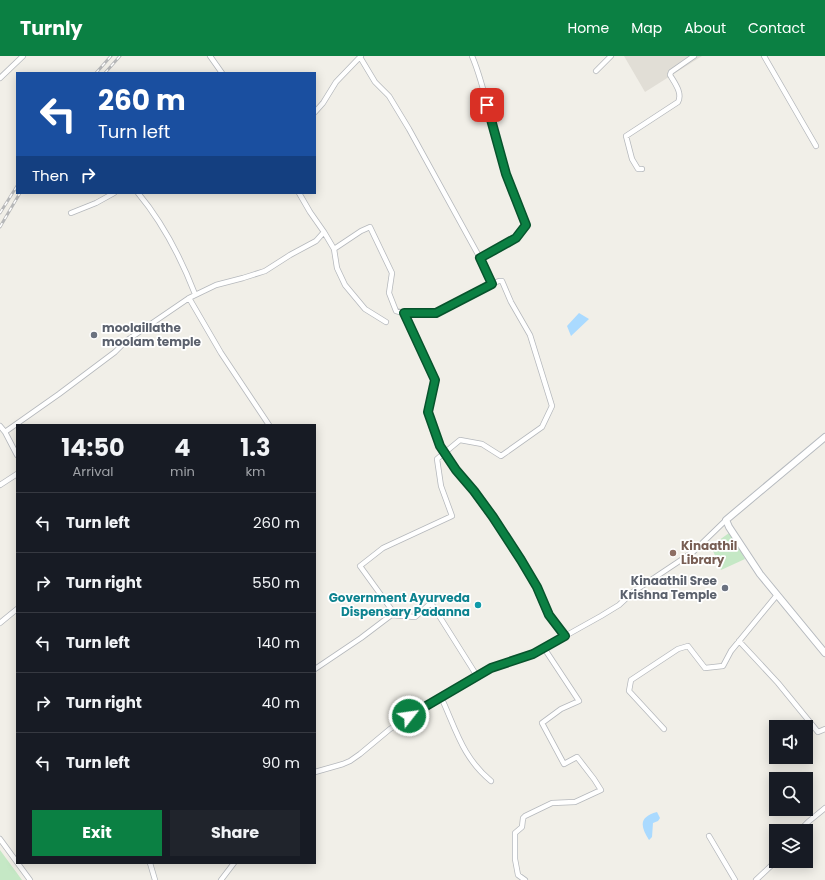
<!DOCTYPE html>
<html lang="en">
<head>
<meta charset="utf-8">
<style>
  :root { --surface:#171b24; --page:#20242c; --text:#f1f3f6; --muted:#9ea1a6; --line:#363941; --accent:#0b8043 }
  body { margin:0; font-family:Poppins,sans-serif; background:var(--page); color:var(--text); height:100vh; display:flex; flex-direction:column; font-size:15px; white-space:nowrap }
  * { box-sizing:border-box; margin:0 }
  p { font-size:13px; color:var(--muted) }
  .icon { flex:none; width:22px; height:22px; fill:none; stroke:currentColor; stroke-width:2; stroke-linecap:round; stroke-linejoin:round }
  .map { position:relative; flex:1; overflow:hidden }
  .details { position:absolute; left:16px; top:368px; width:300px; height:440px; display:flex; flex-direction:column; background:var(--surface); border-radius:0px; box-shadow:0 2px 10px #0003 }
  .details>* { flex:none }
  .top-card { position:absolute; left:16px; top:16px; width:300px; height:122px; border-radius:0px; box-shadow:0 2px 10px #0003; background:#1a4fa0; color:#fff; overflow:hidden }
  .tools { position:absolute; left:769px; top:664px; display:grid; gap:8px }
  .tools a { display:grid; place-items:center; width:44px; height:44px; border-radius:0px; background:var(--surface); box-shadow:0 2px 10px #0003; font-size:20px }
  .pin { position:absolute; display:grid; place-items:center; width:34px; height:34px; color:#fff; margin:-17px; border-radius:8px; box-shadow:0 2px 6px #0006 }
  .me { position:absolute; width:44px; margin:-22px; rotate:60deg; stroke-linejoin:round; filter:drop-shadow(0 0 3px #0008) }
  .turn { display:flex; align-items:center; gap:14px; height:84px; padding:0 16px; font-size:18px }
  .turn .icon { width:52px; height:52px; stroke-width:2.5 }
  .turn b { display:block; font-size:28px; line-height:34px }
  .then { display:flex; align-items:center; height:38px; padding:0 16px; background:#0003; gap:8px; font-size:15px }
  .eta { display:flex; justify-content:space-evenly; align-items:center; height:68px; text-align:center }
  .eta b { font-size:24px; font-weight:700; line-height:28px }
  .action { display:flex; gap:8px; margin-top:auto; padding:8px 16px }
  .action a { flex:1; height:46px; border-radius:0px; background:var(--accent); color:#fff; font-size:16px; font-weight:700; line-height:46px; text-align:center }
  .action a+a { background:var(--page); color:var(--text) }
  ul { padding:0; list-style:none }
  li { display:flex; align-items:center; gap:12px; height:60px; padding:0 16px; border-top:1px solid var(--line) }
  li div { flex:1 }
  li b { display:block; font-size:15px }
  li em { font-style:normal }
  header { display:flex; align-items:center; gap:24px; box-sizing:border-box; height:56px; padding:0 20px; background:var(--accent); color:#fff }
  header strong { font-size:19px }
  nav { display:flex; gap:22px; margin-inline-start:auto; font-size:14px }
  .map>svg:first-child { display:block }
</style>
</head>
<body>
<header>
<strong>Turnly</strong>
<nav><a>Home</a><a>Map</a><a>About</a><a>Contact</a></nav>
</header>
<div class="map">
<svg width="825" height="824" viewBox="0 0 825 824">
  <rect width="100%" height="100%" fill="#f1efe8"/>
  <path fill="#e1ded6" d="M624,0H702L645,36Z"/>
  <path fill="#c5e8c5" d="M729,477L738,490L745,503L721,514L711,490Z
    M0,794L22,824H0Z"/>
  <path fill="#aadaff" d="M579,257L589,263L571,280L567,270Z
    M657,756L660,762L658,765L653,767L652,781L649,784C640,770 639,761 657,756Z"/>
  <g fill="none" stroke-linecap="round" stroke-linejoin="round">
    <g stroke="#b5b8bc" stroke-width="6">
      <path id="street" d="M210,0L222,17
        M764,0L816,90
        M360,1L375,26L389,40L409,73L480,202
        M596,15L611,0
        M0,22L23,0
        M315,56L323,47L336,26L361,0
        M642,113H638L632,103L626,80L678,46C683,37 674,26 670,19L671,16L694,0
        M138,137C163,167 181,202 195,238
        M71,157L96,147L114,137
        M324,176L334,193L361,175L370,171L392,217L389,237L396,255L404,257H436L491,228L480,202L516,182L526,169C517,146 507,122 500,97C490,66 485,30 472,0
        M334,193L337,212L345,229L365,253L386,266
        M189,242L221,297L269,369
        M404,257L435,324L428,356L440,390L456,414L474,435L493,461L521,504L537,531L549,559L565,580
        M0,370L5,376
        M17,399L5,376L59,338L115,296L126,285L189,242L216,229L243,222L265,215L290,199L316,185L324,176L310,156L299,137
        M0,429L17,418
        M392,559L415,561L431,547L477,620
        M0,567L17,553
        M739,585L778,627L818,676L825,673
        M315,613L361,582L394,557L360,510L383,492L452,460L441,430L437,403L460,384L482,388L501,400L542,371L552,350L530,279L511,246L502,225H499L491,228
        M441,641C456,673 462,701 491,725
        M664,673L629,635L631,624L678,593L688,590L705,612L723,610L731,595L777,539
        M315,716L343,708L350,705L360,698L390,673L491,612L533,598L601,560L619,549L633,536L693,496L726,464
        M799,775L808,766L825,752
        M709,780L735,824
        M0,783L30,824
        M150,807L155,824
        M221,824L234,807
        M525,824L518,819L515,803V777L522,771L523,762L525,760L552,747L575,746L601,734L594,723L577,701L564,708L542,667L561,653L579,645L544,592
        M756,824L776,805"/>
    </g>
    <g stroke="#b6babf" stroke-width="8">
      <path id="secondary" d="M825,381L726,464L729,471L760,518L825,597"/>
    </g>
    <use href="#street" stroke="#fff" stroke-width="4.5"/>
    <use href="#secondary" stroke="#fff" stroke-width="6"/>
    <g stroke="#b6b7b8" stroke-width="3">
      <path id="rail" d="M96,17L111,0
        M105,17L120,0
        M0,157L17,130
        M0,171L20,137"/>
    </g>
    <use href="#rail" stroke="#fff" stroke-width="1.5" stroke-dasharray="4.5" stroke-linecap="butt"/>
  </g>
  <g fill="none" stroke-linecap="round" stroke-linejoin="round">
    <g stroke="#07532c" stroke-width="10">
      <path id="route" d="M409,660L491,612L533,598L565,580L549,559L537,531L521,504L493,461L474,435L456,414L440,390L428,356L435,324L404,257H436L492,228L480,202L516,182L526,169L506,118L487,49"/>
    </g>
    <use href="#route" stroke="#0b8043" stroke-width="7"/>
  </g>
  <g fill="#6b7280" stroke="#fff" stroke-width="1.5">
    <circle cx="94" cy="279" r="4"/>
    <circle cx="725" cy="532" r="4"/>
  </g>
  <circle fill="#8d6e63" stroke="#fff" stroke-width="1.5" cx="673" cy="497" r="4"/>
  <circle fill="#0f9aa8" stroke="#fff" stroke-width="1.5" cx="478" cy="549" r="4"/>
  <g text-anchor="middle" stroke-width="3.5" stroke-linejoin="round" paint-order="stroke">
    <g font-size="12" font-weight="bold" fill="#5b616d" stroke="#fff" text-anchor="start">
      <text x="102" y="276">moolaillathe<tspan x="102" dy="14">moolam temple</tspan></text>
      <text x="717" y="529" text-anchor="end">Kinaathil Sree<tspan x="717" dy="14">Krishna Temple</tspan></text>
    </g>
    <g font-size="12" font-weight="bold" fill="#785e54" stroke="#fff" text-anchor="start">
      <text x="681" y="494">Kinaathil<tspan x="681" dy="14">Library</tspan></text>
    </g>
    <g font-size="12" font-weight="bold" fill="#0d838f" stroke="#fff" text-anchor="end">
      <text x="470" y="546">Government Ayurveda<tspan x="470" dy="14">Dispensary Padanna</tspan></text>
    </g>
  </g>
</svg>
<div class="tools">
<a><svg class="icon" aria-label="sound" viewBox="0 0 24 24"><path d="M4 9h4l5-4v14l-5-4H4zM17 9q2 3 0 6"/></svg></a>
<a><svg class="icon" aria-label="search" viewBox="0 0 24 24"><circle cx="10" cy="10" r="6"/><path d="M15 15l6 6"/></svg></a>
<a><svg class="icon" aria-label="layers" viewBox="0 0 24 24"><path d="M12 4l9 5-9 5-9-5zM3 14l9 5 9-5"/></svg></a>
</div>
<div class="pin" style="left:487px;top:49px;background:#d93025"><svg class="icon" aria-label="arrive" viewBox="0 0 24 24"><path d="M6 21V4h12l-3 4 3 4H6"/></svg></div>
<svg class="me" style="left:409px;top:660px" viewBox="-20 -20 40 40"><circle r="17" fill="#0b8043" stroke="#fff" stroke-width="3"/><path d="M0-11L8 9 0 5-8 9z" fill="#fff"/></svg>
<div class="top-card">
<div class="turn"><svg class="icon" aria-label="left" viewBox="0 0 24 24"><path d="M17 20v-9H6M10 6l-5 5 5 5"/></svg><div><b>260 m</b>Turn left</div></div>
<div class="then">Then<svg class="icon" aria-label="right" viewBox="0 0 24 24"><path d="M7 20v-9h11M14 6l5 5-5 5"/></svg></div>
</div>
<section class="details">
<div class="eta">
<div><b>14:50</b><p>Arrival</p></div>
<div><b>4</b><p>min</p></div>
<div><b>1.3</b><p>km</p></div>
</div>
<ul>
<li><svg class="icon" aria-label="left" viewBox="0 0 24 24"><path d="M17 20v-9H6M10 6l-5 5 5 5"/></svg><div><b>Turn left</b></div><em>260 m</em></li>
<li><svg class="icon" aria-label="right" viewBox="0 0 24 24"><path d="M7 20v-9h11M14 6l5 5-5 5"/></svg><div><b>Turn right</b></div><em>550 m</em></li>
<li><svg class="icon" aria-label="left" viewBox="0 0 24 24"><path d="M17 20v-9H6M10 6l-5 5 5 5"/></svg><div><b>Turn left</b></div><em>140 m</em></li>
<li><svg class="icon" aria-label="right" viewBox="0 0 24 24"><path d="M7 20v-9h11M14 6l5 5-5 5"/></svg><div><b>Turn right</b></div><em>40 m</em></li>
<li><svg class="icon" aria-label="left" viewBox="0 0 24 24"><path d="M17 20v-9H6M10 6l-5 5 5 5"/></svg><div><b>Turn left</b></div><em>90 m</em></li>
</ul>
<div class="action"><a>Exit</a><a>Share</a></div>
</section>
</div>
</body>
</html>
